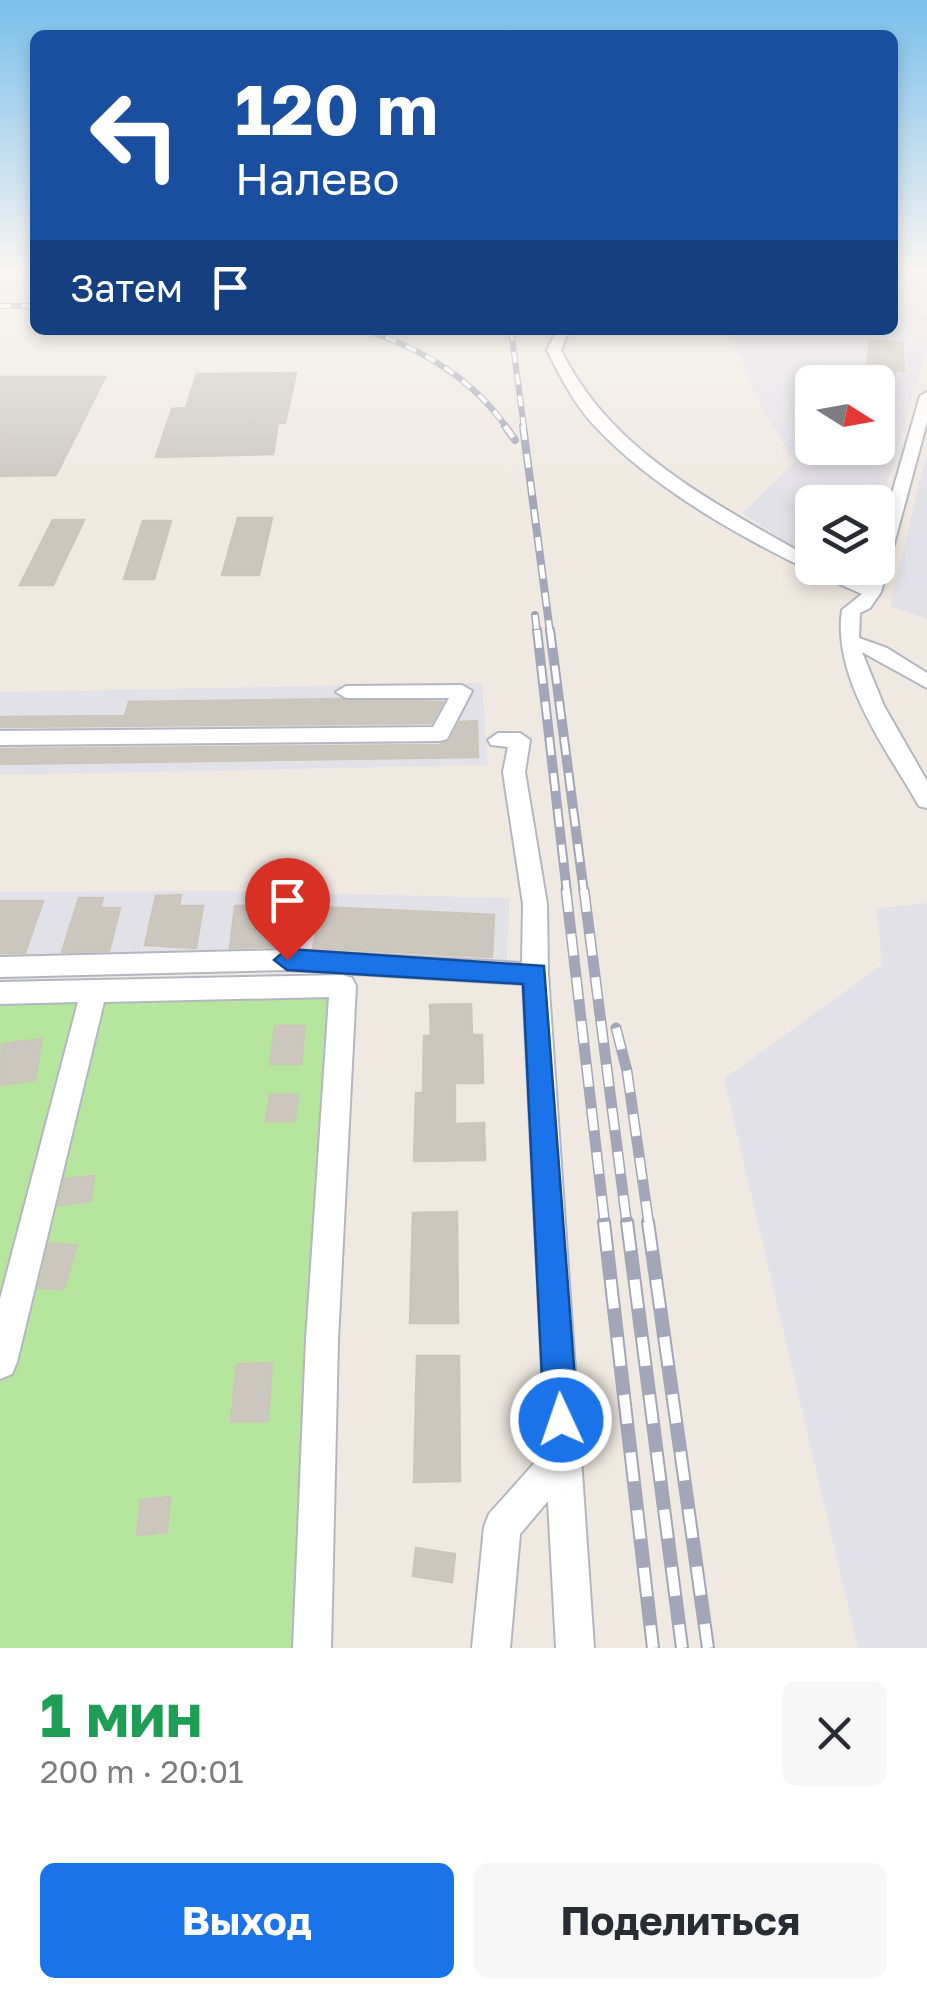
<!DOCTYPE html>
<html lang="ru">
<head>
<meta charset="utf-8">
<style>
  :root { --surface:#fff; --page:#f7f7f7; --text:#2b2b33; --muted:#7c7c81; --accent:#1a73e8 }
  body { margin:0; font-family:"Golos Text",sans-serif; background:var(--page); color:var(--text); height:100vh; display:flex; flex-direction:column; font-size:38px; white-space:nowrap }
  * { box-sizing:border-box; margin:0 }
  p { font-size:32px; color:var(--muted) }
  .icon { flex:none; width:55px; height:55px; fill:none; stroke:currentColor; stroke-width:2; stroke-linecap:round; stroke-linejoin:round }
  .map { position:relative; height:1648px; overflow:hidden }
  .drawer { display:flex; flex-direction:column; background:var(--surface); flex:1 }
  .drawer>* { flex:none }
  .top-card { position:absolute; left:30px; top:30px; width:868px; height:305px; border-radius:15px; box-shadow:0 5px 15px #0003; background:#1a4fa0; color:#fff; overflow:hidden }
  .needle { width:65px; rotate:101deg }
  .tools { position:absolute; left:795px; top:365px; display:grid; gap:20px }
  .tools a { display:grid; place-items:center; width:100px; height:100px; border-radius:15px; background:var(--surface); box-shadow:0 5px 15px #0003; font-size:50px }
  .pin { position:absolute; display:grid; place-items:center; width:85px; height:85px; color:#fff; margin:-102px -42px; border-radius:50% 50% 50% 0; rotate:-45deg; box-shadow:0 0 10px #0007 }
  .pin .icon { rotate:45deg }
  .me { position:absolute; width:110px; margin:-55px; rotate:357deg; stroke-linejoin:round; filter:drop-shadow(0 0 8px #0008) }
  .turn { display:flex; align-items:center; gap:35px; height:210px; padding:0 40px; font-size:45px }
  .turn .icon { width:130px; height:130px; stroke-width:2.5 }
  .turn b { display:block; font-size:70px; line-height:85px }
  .then { display:flex; align-items:center; height:95px; padding:0 40px; background:#0003; gap:20px; font-size:38px }
  .round { display:grid; place-items:center; flex:none; width:105px; height:105px; border-radius:15px; background:var(--page) }
  .summary { display:flex; align-items:center; justify-content:space-between; height:170px; padding:0 40px }
  h1 { font-size:60px; font-weight:700; line-height:75px; color:#1e9e55 }
  .button { display:flex; gap:20px; margin-top:auto; padding:20px 40px }
  .button a { flex:1; height:115px; border-radius:15px; background:var(--accent); color:#fff; font-size:40px; font-weight:700; line-height:115px; text-align:center }
  .button a+a { background:var(--page); color:var(--text) }
  .map>svg:first-child { display:block }
</style>
</head>
<body>
<div class="map">
<svg width="927" height="1648" viewBox="0 0 927 1648">
  <rect width="100%" height="100%" fill="#efe9e1"/>
  <path fill="#e3e1e8" fill-rule="evenodd" d="M893,267H927V347L878,515V502H812V553L797,549L742,513L795,462L761,406L728,330H892ZM812,382H878V448H812Z
    M927,451V619L890,606Z
    M482,683L488,765L0,775V692Z
    M218,891L509,898L507,962L301,951L0,962V892Z
    M927,903V1648H858L724,1079L882,965L877,908Z"/>
  <path fill="#b6e59e" d="M335,977L292,1648H0V984Z"/>
  <path fill="#cbc7bf" stroke="#cbc5ba" stroke-width="2.5" d="M870,340L902,343L904,371L895,370L887,433L878,432V368L867,367Z
    M296,373L285,423H278L273,454L156,457L172,409L186,408L197,374Z
    M0,377H105L56,475L0,476Z
    M238,518H272L259,575H222Z
    M53,520H84L53,585H20Z
    M143,521H171L154,579H124Z
    M341,699L443,702L431,723L0,727V717L125,716L129,702Z
    M477,721L478,757L0,764V749L440,745L450,741L460,722Z
    M181,895L179,906H203L196,948L145,945L156,896Z
    M79,898H103L100,908H120L109,951L62,952Z
    M0,901H43L25,953H0Z
    M283,905L278,946L230,948L235,906Z
    M321,907L494,915L492,957L313,948Z
    M471,1004L472,1035H482L483,1083H455V1124L484,1123L485,1160L414,1161L416,1093H423L424,1036H431L430,1005Z
    M275,1026H305L301,1064H270Z
    M42,1039L35,1080L0,1085L2,1044Z
    M270,1094L298,1095L295,1121H266Z
    M94,1176L91,1201L59,1205L65,1179Z
    M457,1212L458,1323H410L413,1213Z
    M49,1244L77,1245L64,1289L39,1288Z
    M417,1356H459L460,1481L414,1482Z
    M272,1363L268,1421L231,1422L237,1364Z
    M170,1497L167,1532L137,1535L141,1500Z
    M416,1548L455,1554L452,1582L413,1576Z"/>
  <g fill="none" stroke-linecap="round" stroke-linejoin="round">
    <g stroke="#b4b7c1" stroke-width="4">
      <path id="minor" d="M557,330H569L561,350C611,453 717,504 812,559V568H830L866,583L870,568H878V542L920,396L927,392V422L881,592L870,608L860,613L859,638L887,648L927,673V688L862,652L884,706L927,781V808L919,806C886,748 832,678 842,610L862,594C771,555 658,496 591,422C572,400 560,376 547,350Z
        M462,685L472,691L447,739L440,741L0,745V731L433,727L449,698H346L336,692L346,686Z
        M498,733H520L530,740L525,772L547,904L548,974L594,1648H556L548,1501L520,1534L510,1648H472L484,1527L489,1514L546,1450L523,984L287,970L0,977V957L287,950L522,963L523,904L503,772L508,747L491,745L488,740Z
        M343,975L352,978L356,986L338,1340L331,1648H293L306,1340L329,997L104,1002L17,1362L12,1374L0,1379V1299L78,1002L0,1004V982Z"/>
    </g>
    <use href="#minor" fill="#fff" fill-rule="evenodd"/>
    <g stroke="#a3a6b8" stroke-width="6">
      <path id="rail-far4" d="M0,306H35
        M365,330C422,349 472,378 507,428
        M511,330L524,428"/>
    </g>
    <g stroke="#a3a6b8" stroke-width="8">
      <path id="rail-far3" d="M505,426L515,440
        M523,426L550,632
        M535,615L537,632"/>
    </g>
    <g stroke="#a3a6b8" stroke-width="10">
      <path id="rail-far2" d="M537,630L567,893
        M550,630L584,893"/>
    </g>
    <g stroke="#a3a6b8" stroke-width="11">
      <path id="rail-far1" d="M566,890L605,1225
        M584,890L627,1225
        M616,1028L627,1071L649,1225"/>
    </g>
    <g stroke="#a3a6b8" stroke-width="14">
      <path id="rail" d="M604,1222L653,1648
        M627,1222L682,1648
        M648,1222L708,1648"/>
    </g>
    <use href="#rail-far4" stroke="#fff" stroke-width="4" stroke-dasharray="11" stroke-linecap="butt"/>
    <use href="#rail-far3" stroke="#fff" stroke-width="5" stroke-dasharray="14" stroke-linecap="butt"/>
    <use href="#rail-far2" stroke="#fff" stroke-width="6" stroke-dasharray="18" stroke-linecap="butt"/>
    <use href="#rail-far1" stroke="#fff" stroke-width="8" stroke-dasharray="22" stroke-linecap="butt"/>
    <use href="#rail" stroke="#fff" stroke-width="10" stroke-dasharray="29" stroke-linecap="butt"/>
  </g>
  <linearGradient id="sky" x2="0" y2="1"><stop stop-color="#7abfeb"/><stop offset="0.54" stop-color="#f8f5f2"/><stop offset="1" stop-color="#f8f5f2" stop-opacity="0"/></linearGradient>
  <rect width="927" height="498" fill="url(#sky)"/>
  <path fill="#1a73e8" stroke="#114b97" stroke-width="2.5" d="M287,949L544,966L578,1420L573,1432L561,1437L549,1432L544,1420L523,984L287,970L274,960Z"/>
</svg>
<div class="tools">
<a><svg class="needle" viewBox="-14 -14 28 28"><path d="M0-13l5 13h-10z" fill="#e53935"/><path d="M0 13l5-13h-10z" fill="#7c7c81"/></svg></a>
<a><svg class="icon" aria-label="layers" viewBox="0 0 24 24"><path d="M12 4l9 5-9 5-9-5zM3 14l9 5 9-5"/></svg></a>
</div>
<div class="pin" style="left:287px;top:960px;background:#d93025"><svg class="icon" aria-label="arrive" viewBox="0 0 24 24"><path d="M6 21V4h12l-3 4 3 4H6"/></svg></div>
<svg class="me" style="left:561px;top:1420px" viewBox="-20 -20 40 40"><circle r="17" fill="#1a73e8" stroke="#fff" stroke-width="3"/><path d="M0-11L8 9 0 5-8 9z" fill="#fff"/></svg>
<div class="top-card">
<div class="turn"><svg class="icon" aria-label="left" viewBox="0 0 24 24"><path d="M17 20v-9H6M10 6l-5 5 5 5"/></svg><div><b>120 m</b>Налево</div></div>
<div class="then">Затем<svg class="icon" aria-label="arrive" viewBox="0 0 24 24"><path d="M6 21V4h12l-3 4 3 4H6"/></svg></div>
</div>
</div>
<section class="drawer">
<div class="summary"><div><h1>1 мин</h1><p>200 m · 20:01</p></div><a class="round"><svg class="icon" aria-label="close" viewBox="0 0 24 24"><path d="M6 6l12 12M18 6L6 18"/></svg></a></div>
<div class="button"><a>Выход</a><a>Поделиться</a></div>
</section>
</body>
</html>
